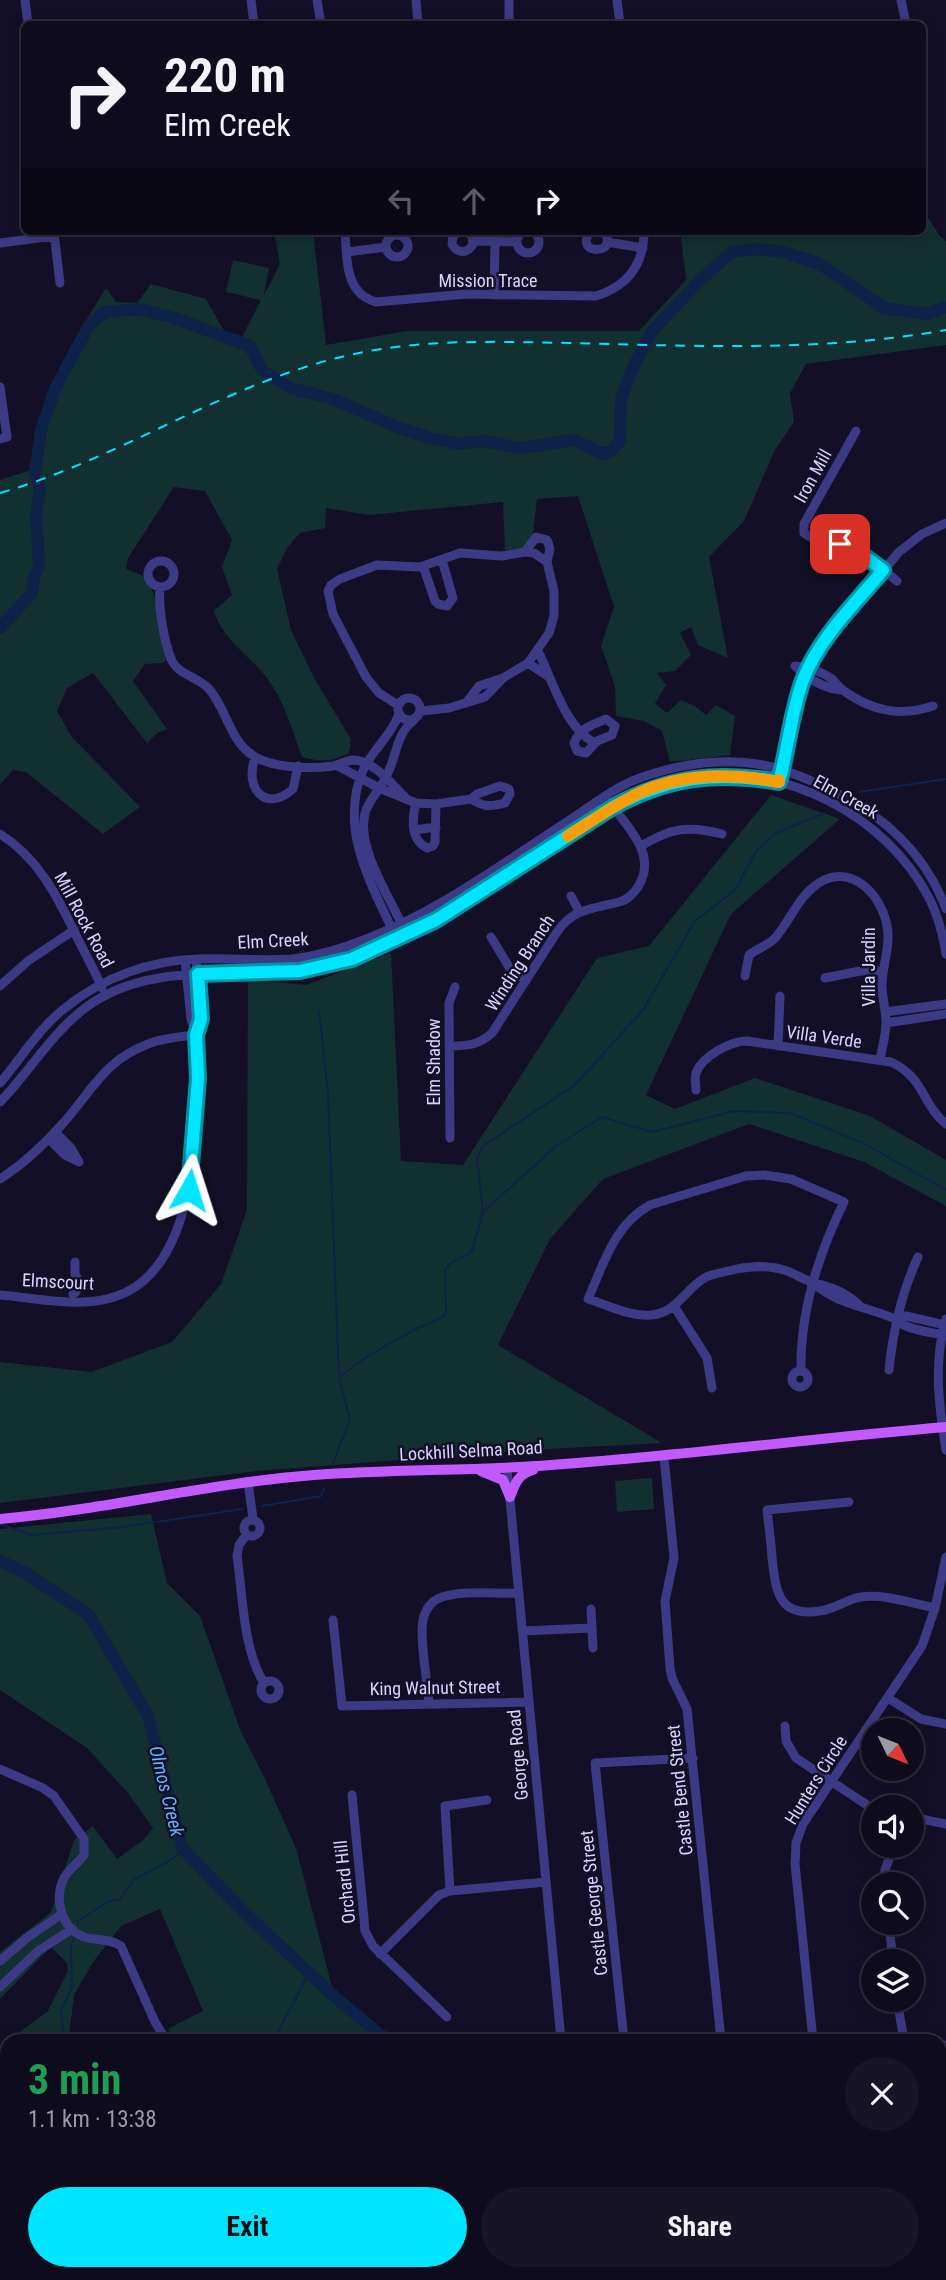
<!DOCTYPE html>
<html lang="en">
<head>
<meta charset="utf-8">
<style>
  :root { --surface:#0e0b1c; --page:#171425; --text:#f1f3f6; --muted:#9b9ba3; --line:#2e2b3b; --accent:#00e5ff }
  body { margin:0; font-family:"Roboto Condensed",sans-serif; background:var(--page); color:var(--text); height:100vh; display:flex; flex-direction:column; font-size:26px; white-space:nowrap }
  * { box-sizing:border-box; margin:0 }
  p { font-size:23px; color:var(--muted) }
  .icon { flex:none; width:38px; height:38px; fill:none; stroke:currentColor; stroke-width:2; stroke-linecap:round; stroke-linejoin:round }
  .map { position:relative; flex:1; overflow:hidden }
  .details { position:absolute; left:0px; top:2034px; width:947px; height:247px; display:flex; flex-direction:column; background:var(--surface); border-radius:21px 21px 0 0; box-shadow:0 4px 18px #0003,0 0 0 2px var(--line) }
  .details>* { flex:none }
  .hud { position:absolute; left:21px; top:21px; width:905px; height:214px; border-radius:10px; box-shadow:0 4px 18px #0003,0 0 0 2px var(--line); background:#0e0b1c; color:var(--text); overflow:hidden }
  .needle { width:46px; rotate:133deg }
  .fabs { position:absolute; left:861px; top:1718px; display:grid; gap:14px }
  .fabs a { display:grid; place-items:center; width:63px; height:63px; border-radius:50%; background:var(--surface); box-shadow:0 4px 18px #0003,0 0 0 2px var(--line); font-size:35px }
  .pin { position:absolute; display:grid; place-items:center; width:60px; height:60px; color:#fff; margin:-30px; border-radius:14px; box-shadow:0 4px 10px #0006 }
  .me { position:absolute; width:77px; margin:-38px; rotate:6deg; stroke-linejoin:round; filter:drop-shadow(0 0 5px #0008) }
  .turn { display:flex; align-items:center; gap:24px; height:147px; padding:0 28px; font-size:32px }
  .turn .icon { width:91px; height:91px; stroke-width:2.5 }
  .turn b { display:block; font-size:49px; line-height:60px }
  .lanes { display:flex; align-items:center; height:66px; padding:0 28px; background:#0003; justify-content:center; gap:35px; direction:ltr }
  .lanes .off { opacity:.35 }
  .round { display:grid; place-items:center; flex:none; width:74px; height:74px; border-radius:37px; background:var(--page) }
  .headline { display:flex; align-items:center; justify-content:space-between; height:119px; padding:0 28px }
  h1 { font-size:42px; font-weight:700; line-height:52px; color:#1e9e55 }
  .button { display:flex; gap:14px; margin-top:auto; padding:14px 28px }
  .button a { flex:1; height:80px; border-radius:42px; background:var(--accent); color:#111; font-size:28px; font-weight:700; line-height:80px; text-align:center }
  .button a+a { background:var(--page); color:var(--text) }
  .map>svg:first-child { display:block }
</style>
</head>
<body>
<div class="map">
<svg width="946" height="2280" viewBox="0 0 946 2280">
  <rect width="100%" height="100%" fill="#130f26"/>
  <path fill="#12302f" d="M922,213H925L940,236L946,241V345L806,364L790,393L794,422L775,450L744,521L709,557L728,658L698,645L691,627L680,633L691,655L675,671L657,673L666,685L655,703L667,713L681,700L695,706L706,715L716,705L735,716L730,755L670,762L662,731L644,721L616,716L615,686L601,646L614,607L578,496L537,499L533,534L523,549L505,550L503,502L369,515L326,508L325,528L300,533L287,548L277,569L291,630L313,676L351,739L349,753C332,762 321,762 302,757C292,730 285,702 267,678C250,656 222,639 214,611L232,595L222,567L232,540L205,491L174,487L128,558L126,569C131,571 141,574 146,578C155,587 164,641 169,657L163,663L145,664L133,681L167,729L157,733L147,743L93,673L67,688L57,711L71,736L140,807L103,834L26,772L13,770L0,785V480L31,470C40,443 42,414 52,387C65,352 87,319 106,288L116,302L137,303L151,284L206,299L224,331L242,337L261,300L226,292L233,260L269,268L264,295L280,264L274,231H313L326,345L407,331H639L686,280L680,231H922Z
    M771,795L840,819L731,914L646,1095L675,1109L755,1078L870,1116L946,1160V1206L864,1162L749,1124L603,1179L550,1239L498,1345L662,1443L529,1450L257,1471L0,1503V1362L91,1372L172,1342L221,1284L247,1210L248,980L306,985L391,953L401,1161L463,1165L597,958L649,946Z
    M652,1478L654,1509L617,1512L615,1481Z
    M151,1514L167,1583L200,1616L241,1732L265,1779L296,1848L332,1987L390,2040H175L168,2029L203,2011L160,1909L121,1926L94,1961L74,1995L70,2029L71,2040H58L56,2033L42,2036L36,2040H9L48,2011L68,1971L67,1963L51,1947L0,1999V1952L51,1912L74,1840L93,1826L117,1859L143,1840L153,1828L128,1793L87,1748L0,1690V1529Z
    M273,2273H392V2280H267Z
    M511,2273H778L777,2280H508Z"/>
  <g fill="none" stroke-linecap="round" stroke-linejoin="round">
    <path stroke="#0c2248" stroke-width="2" d="M859,792L946,779
      M319,1011L328,1093L339,1377
      M484,1211L556,1146L602,1117L652,1132L734,1111L790,1113L865,1144L946,1190
      M333,1463L350,1420L339,1378C363,1357 390,1343 418,1328C427,1323 440,1322 446,1313L445,1270L451,1263L472,1252L483,1212L477,1159L483,1146L575,1085L643,1010L695,921L736,889L756,851L776,833L825,813
      M262,1506L321,1496L324,1488
      M0,1524L31,1535L122,1527L243,1509
      M78,1925V1921L109,1901L119,1900L134,1880L174,1858L182,1848
      M65,2040L61,2011L72,1988L71,1948L74,1937
      M274,2040L309,1973"/>
    <path stroke="#0c2248" stroke-width="12" d="M0,628L32,593L34,578L39,566L36,514L40,489L35,472L41,430L55,389L88,327L104,312L140,309L174,318L250,346L262,370L291,388L336,400L399,428L431,438L459,444L482,441L521,448L574,440L603,454L612,450L620,441L621,399L631,372L651,332L701,279L732,252L759,249L782,252L820,264L884,308L926,314L946,307
      M0,1561L24,1572L89,1615L148,1716L182,1848L245,1913L335,1997L387,2040
      M300,2280L304,2273"/>
    <path stroke="#3d3a85" stroke-width="9" d="M25,0L28,24
      M251,0L254,24
      M317,0L321,24
      M416,0L418,24
      M617,0L620,24
      M901,0L906,24
      M509,24V0
      M345,231C347,258 344,293 376,302L467,294L596,296C628,286 644,264 644,231
      M459,231L453,236L452,244C457,254 468,254 473,244L472,236L466,231
      M591,231C571,256 623,255 603,231
      M517 242a11 11 0 1 1 22 0a11 11 0 1 1-22 0Z
      M54,233L60,283
      M386 246a11 11 0 1 1 22 0a11 11 0 1 1-22 0Z
      M473,241L517,242
      M607,242L643,248
      M0,243L54,236
      M347,252L386,247
      M494,295L495,242
      M0,387L7,437L0,439
      M856,431L804,524V533C816,543 832,541 846,546C866,554 881,568 897,581
      M525,552L536,537L547,540L550,549L547,562
      M148 574a13 13 0 1 1 26 0a13 13 0 1 1-26 0Z
      M423,566L435,601L438,604L447,606L453,598L442,560
      M160,587C158,607 164,642 172,661C180,676 199,677 210,690C229,713 231,750 264,761C284,768 312,769 333,766C340,765 346,760 354,760C374,761 392,784 405,797
      M538,651C552,679 565,728 595,743
      M528,663L549,677
      M841,690C823,688 808,679 795,666C809,667 821,671 832,679C836,683 839,688 844,691C872,711 900,717 933,706
      M398 709a11 11 0 1 1 22 0a11 11 0 1 1-22 0Z
      M398,705L379,693L366,677L333,614L328,591L331,585L340,579L377,565L420,567L460,553L502,556L525,552L534,553L547,562L554,591V616L549,633L528,663L503,678L479,686L466,703
      M421,711L449,708L485,697L503,678
      M606,719L615,726L612,735L597,741L586,753L577,751L574,743C580,728 592,725 606,719Z
      M255,758C244,789 266,813 293,789L298,766
      M336,765L379,788L416,803L436,804L471,799L477,794L500,786L509,789L510,794L505,803C490,807 484,807 471,799
      M780,777L803,681L818,651L838,624L899,552L922,534L946,523
      M416,803C412,818 410,840 427,848L433,846L435,842L436,804
      M414,830L436,827
      M0,834C38,858 56,894 75,933C84,952 94,969 102,988
      M641,846C671,828 688,825 722,834
      M571,896L579,911
      M403,927C389,896 354,844 366,810C371,798 380,789 386,777C397,757 395,735 414,720
      M393,931C369,880 338,825 364,768C374,749 391,735 399,714
      M491,937L509,967L526,981
      M185,960L191,1019L196,1034
      M745,976L749,955C758,948 769,945 776,937C792,918 800,892 824,880C855,866 882,897 887,926C891,946 882,966 882,985C882,998 886,1010 886,1023C886,1035 882,1048 880,1060
      M825,978L860,971H883
      M0,986L28,961L74,930
      M885,1012L946,1004
      M886,1023L946,1014
      M196,1035L201,1019L196,959
      M450,1046C467,1046 479,1045 492,1033L557,932C573,908 593,909 619,902C627,900 635,893 639,885C657,854 628,828 611,804
      M778,1046L780,996
      M0,1083C22,1057 39,1028 65,1008C102,978 150,960 198,959C229,958 261,961 292,959C318,956 342,949 366,939C437,912 499,866 562,825C586,810 611,789 637,779C675,765 717,758 757,764C783,768 811,780 835,792C885,817 926,855 946,909
      M696,1090C696,1084 694,1078 696,1073C702,1056 731,1041 747,1041L891,1062C925,1078 921,1103 946,1124
      M0,1102C30,1071 50,1035 85,1008C164,949 266,992 352,959C447,923 529,861 613,807C638,794 665,782 693,778C784,762 887,816 929,898C938,915 943,936 946,954
      M450,1138L449,1003L455,987
      M49,1139L65,1155L79,1162L71,1148L55,1132
      M0,1179C25,1163 45,1144 65,1121C93,1089 104,1061 148,1044C163,1038 179,1037 196,1035C200,1107 202,1267 117,1296C82,1309 37,1298 0,1295
      M812,1282C836,1304 864,1306 893,1318C903,1322 894,1319 902,1324C914,1331 933,1333 946,1335
      M73,1294L76,1292L77,1277L75,1274V1262
      M674,1306L707,1358L712,1388
      M896,1318L906,1316L946,1325
      M946,1319C933,1362 939,1407 946,1450
      M801,1370C800,1311 818,1255 844,1202L791,1179L764,1175L746,1176L650,1205C614,1225 604,1263 588,1299C608,1305 630,1317 651,1315C676,1313 684,1291 703,1279C710,1274 720,1273 728,1271C748,1266 767,1264 787,1271C795,1274 803,1279 812,1282C830,1287 845,1291 859,1305
      M889,1370C893,1330 901,1294 918,1257
      M792 1379a8 8 0 1 1 16 0a8 8 0 1 1-16 0Z
      M664,1457L674,1558L665,1601L670,1668L672,1678L687,1709L721,2040
      M507,1468L561,2040
      M248,1482L253,1519
      M849,1502L767,1510C769,1526 771,1542 772,1558C776,1591 778,1618 820,1611C835,1609 847,1599 861,1597C884,1593 913,1604 935,1608
      M244 1528a8 8 0 1 1 16 0a8 8 0 1 1-16 0Z
      M247,1534L239,1545L237,1556C243,1596 243,1650 264,1683
      M591,1609L593,1648
      M333,1620L342,1706L529,1702
      M522,1631L592,1628
      M261 1690a9 9 0 1 1 18 0a9 9 0 1 1-18 0Z
      M888,1698L921,1719L946,1724
      M429,1704C428,1683 418,1634 424,1616C427,1607 433,1600 442,1597C463,1590 497,1594 519,1593
      M785,1726L786,1741L796,1758L873,1809
      M0,1769L43,1788L54,1796L84,1839V1855C78,1864 67,1870 63,1880C54,1901 62,1929 84,1937C97,1941 109,1938 121,1946L155,2022L166,2040
      M352,1795L364,1919L365,1931L373,1946L447,2017
      M912,1817L946,1824
      M885,1885V1870L894,1846
      M450,1891L445,1806L487,1800
      M889,1923L893,1962
      M380,1954L439,1895L450,1891L546,1882
      M0,1961L28,1937L62,1914
      M0,1987L38,1951L72,1929
      M897,2000L904,2040
      M624,2040L595,1763L693,1758
      M813,2040L795,1864L796,1843L803,1824L922,1646L935,1608L946,1557
      M940,2052L946,2045
      M0,2134L7,2122
      M0,2179C7,2185 8,2193 0,2200
      M940,2196L946,2183
      M57,2280L65,2273
      M497,2280L500,2273
      M821,2280L823,2273
      M919,2280L921,2273"/>
    <path stroke="#c25bff" stroke-width="10" d="M481,1471L503,1480L510,1497
      M510,1497C515,1484 518,1474 533,1470
      M0,1519C105,1510 208,1483 314,1475C393,1469 472,1471 551,1465C683,1456 814,1438 946,1427"/>
    <path stroke="#00e5ff" stroke-width="2" stroke-dasharray="10 9" stroke-linecap="butt" d="M0,493C129,456 241,372 375,350C440,339 506,342 571,343C697,346 822,352 946,330"/>
  </g>
  <g fill="none" stroke-linecap="round" stroke-linejoin="round">
    <g stroke="#0095a6" stroke-width="18">
      <path id="route" d="M189,1190L198,1078L196,1035L201,1019L198,974L300,971L352,959L436,920L613,807C668,777 717,771 779,782C788,748 791,713 803,680C819,638 855,604 883,570L857,551L840,544"/>
    </g>
    <use href="#route" stroke="#00e5ff" stroke-width="12"/>
    <path stroke="#f59e0b" stroke-width="12" d="M568,836C590,822 613,806 637,794C681,773 731,773 779,782V780"/>
  </g>
  <g text-anchor="middle" stroke-width="5" stroke-linejoin="round" paint-order="stroke">
    <g font-size="18" fill="#d9d4ff" stroke="#130f26">
      <text x="488" y="287">Mission Trace</text>
      <text transform="translate(813 476) rotate(-61)" y="6">Iron Mill</text>
      <text transform="translate(846 797) rotate(29)" y="6">Elm Creek</text>
      <text transform="translate(84 920) rotate(62)" y="6">Mill Rock Road</text>
      <text transform="translate(273 941) rotate(-3)" y="6">Elm Creek</text>
      <text transform="translate(520 963) rotate(-57)" y="6">Winding Branch</text>
      <text transform="translate(869 967) rotate(-90)" y="6">Villa Jardin</text>
      <text transform="translate(824 1037) rotate(8)" y="6">Villa Verde</text>
      <text transform="translate(434 1062) rotate(-90)" y="6">Elm Shadow</text>
      <text transform="translate(58 1282) rotate(3)" y="6">Elmscourt</text>
      <text transform="translate(471 1451) rotate(-3)" y="6">Lockhill Selma Road</text>
      <text transform="translate(435 1688) rotate(-1)" y="6">King Walnut Street</text>
      <text transform="translate(518 1755) rotate(-95)" y="6">George Road</text>
      <text transform="translate(816 1780) rotate(-58)" y="6">Hunters Circle</text>
      <text transform="translate(680 1790) rotate(-96)" y="6">Castle Bend Street</text>
      <text transform="translate(345 1882) rotate(-96)" y="6">Orchard Hill</text>
      <text transform="translate(594 1903) rotate(-96)" y="6">Castle George Street</text>
    </g>
    <g font-size="19" font-style="italic" fill="#62b6ff" stroke="#130f26">
      <text transform="translate(167 1791) rotate(76)" y="7">Olmos Creek</text>
    </g>
  </g>
</svg>
<div class="fabs">
<a><svg class="needle" viewBox="-14 -14 28 28"><path d="M0-13l5 13h-10z" fill="#e53935"/><path d="M0 13l5-13h-10z" fill="#9b9ba3"/></svg></a>
<a><svg class="icon" aria-label="sound" viewBox="0 0 24 24"><path d="M4 9h4l5-4v14l-5-4H4zM17 9q2 3 0 6"/></svg></a>
<a><svg class="icon" aria-label="search" viewBox="0 0 24 24"><circle cx="10" cy="10" r="6"/><path d="M15 15l6 6"/></svg></a>
<a><svg class="icon" aria-label="layers" viewBox="0 0 24 24"><path d="M12 4l9 5-9 5-9-5zM3 14l9 5 9-5"/></svg></a>
</div>
<div class="pin" style="left:840px;top:544px;background:#d93025"><svg class="icon" aria-label="arrive" viewBox="0 0 24 24"><path d="M6 21V4h12l-3 4 3 4H6"/></svg></div>
<svg class="me" style="left:189px;top:1190px" viewBox="-20 -20 40 40"><path d="M0-17L14 15 0 8-14 15z" fill="#00e5ff" stroke="#fff" stroke-width="4"/></svg>
<div class="hud">
<div class="turn"><svg class="icon" aria-label="right" viewBox="0 0 24 24"><path d="M7 20v-9h11M14 6l5 5-5 5"/></svg><div><b>220 m</b>Elm Creek</div></div>
<div class="lanes"><svg class="icon off" aria-label="left" viewBox="0 0 24 24"><path d="M17 20v-9H6M10 6l-5 5 5 5"/></svg><svg class="icon off" aria-label="ahead" viewBox="0 0 24 24"><path d="M12 20V5M6 11l6-6 6 6"/></svg><svg class="icon" aria-label="right" viewBox="0 0 24 24"><path d="M7 20v-9h11M14 6l5 5-5 5"/></svg></div>
</div>
<section class="details">
<div class="headline"><div><h1>3 min</h1><p>1.1 km · 13:38</p></div><a class="round"><svg class="icon" aria-label="close" viewBox="0 0 24 24"><path d="M6 6l12 12M18 6L6 18"/></svg></a></div>
<div class="button"><a>Exit</a><a>Share</a></div>
</section>
</div>
</body>
</html>
